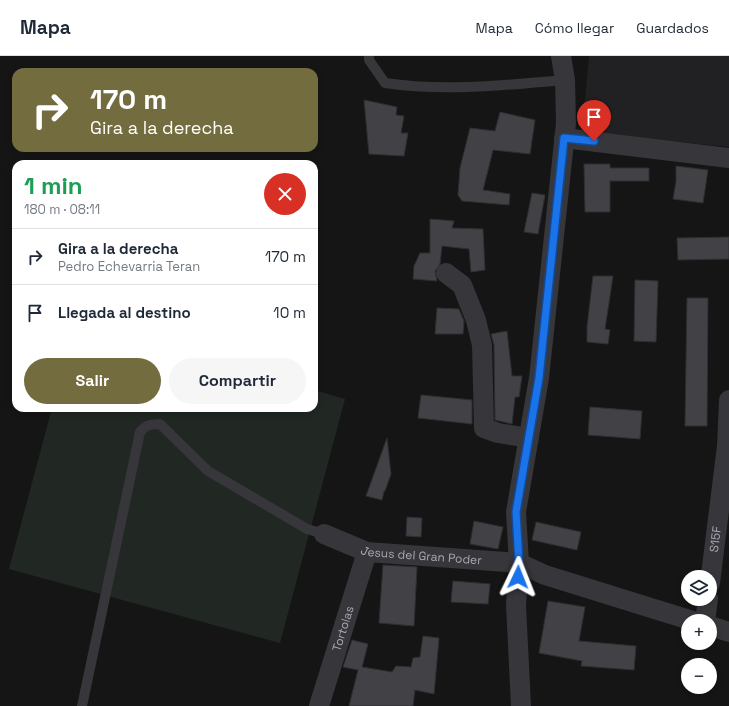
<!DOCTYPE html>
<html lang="es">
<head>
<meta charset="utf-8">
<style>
  :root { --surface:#fff; --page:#f6f6f7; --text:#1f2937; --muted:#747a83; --line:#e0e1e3; --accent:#736c3f }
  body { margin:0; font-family:"Space Grotesk",sans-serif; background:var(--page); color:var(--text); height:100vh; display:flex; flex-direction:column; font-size:15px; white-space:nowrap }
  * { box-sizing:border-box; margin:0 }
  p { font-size:13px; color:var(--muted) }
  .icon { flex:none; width:22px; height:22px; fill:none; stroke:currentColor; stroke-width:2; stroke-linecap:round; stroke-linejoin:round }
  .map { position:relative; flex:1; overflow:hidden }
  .side { position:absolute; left:12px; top:104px; width:306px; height:252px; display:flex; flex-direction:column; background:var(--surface); border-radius:12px; box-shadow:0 2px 6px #0003 }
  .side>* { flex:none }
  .top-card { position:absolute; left:12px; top:12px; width:306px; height:84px; border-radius:12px; box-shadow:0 2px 6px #0003; background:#736c3f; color:#fff; overflow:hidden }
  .fabs { position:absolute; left:681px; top:514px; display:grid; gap:8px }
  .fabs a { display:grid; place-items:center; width:36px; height:36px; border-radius:50%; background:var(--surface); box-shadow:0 2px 6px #0003; font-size:20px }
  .pin { position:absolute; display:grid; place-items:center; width:34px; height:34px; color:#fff; margin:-41px -17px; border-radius:50% 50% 50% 0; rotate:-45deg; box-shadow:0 0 4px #0007 }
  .pin .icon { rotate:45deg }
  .me { position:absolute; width:44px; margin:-22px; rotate:2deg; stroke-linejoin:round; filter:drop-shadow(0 0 3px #0008) }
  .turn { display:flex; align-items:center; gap:14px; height:84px; padding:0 12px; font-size:18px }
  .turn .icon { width:52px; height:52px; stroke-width:2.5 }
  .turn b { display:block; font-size:28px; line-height:34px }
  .round { display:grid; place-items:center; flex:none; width:42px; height:42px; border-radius:21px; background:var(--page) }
  .summary { display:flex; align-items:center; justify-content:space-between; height:68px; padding:0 12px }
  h1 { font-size:24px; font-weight:800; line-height:30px; color:#1e9e55 }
  .action { display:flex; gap:8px; margin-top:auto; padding:8px 12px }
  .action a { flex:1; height:46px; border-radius:24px; background:var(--accent); color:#fff; font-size:16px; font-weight:800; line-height:46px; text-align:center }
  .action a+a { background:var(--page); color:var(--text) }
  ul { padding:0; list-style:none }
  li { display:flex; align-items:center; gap:12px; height:56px; padding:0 12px; border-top:1px solid var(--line) }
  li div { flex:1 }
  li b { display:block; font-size:15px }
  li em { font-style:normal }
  header { display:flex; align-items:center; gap:24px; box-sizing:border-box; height:56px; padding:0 20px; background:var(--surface); border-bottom:1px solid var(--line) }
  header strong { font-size:19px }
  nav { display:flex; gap:22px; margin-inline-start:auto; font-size:14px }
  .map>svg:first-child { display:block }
</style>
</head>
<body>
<header>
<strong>Mapa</strong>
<nav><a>Mapa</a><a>Cómo llegar</a><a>Guardados</a></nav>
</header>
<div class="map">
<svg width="729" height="650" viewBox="0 0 729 650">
  <rect width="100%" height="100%" fill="#151516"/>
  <path fill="#212123" d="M589,0H729V91L582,76Z"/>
  <path fill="#212823" d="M314,334L345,343L280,587L9,513L52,352H314Z"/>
  <path fill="#424246" stroke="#2f2f32" d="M364,44L397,51L396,59L404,60L401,77H408L404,100L369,98Z
    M500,56L535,64L530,98L493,94L483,134L510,138L509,149L462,145L458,139L460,112L470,72L495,75Z
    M584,108H610V112H649V125H610V156H585Z
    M676,110L708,114L703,147L673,143L676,126Z
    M532,137L545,139L538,178L524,176Z
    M430,163L454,165L452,172L483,173L485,214L471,216L469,193L442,190L440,208L435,215L437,225L413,223L414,210L420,197H430Z
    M729,181V203L678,204L677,182Z
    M593,220H613L605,273L610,274L608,288L587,286V271Z
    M635,224L658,225L656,286L634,285Z
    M687,242H708L707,370H685Z
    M437,252L459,253L464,265L463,278H435Z
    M507,275L512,320H522L519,341H515L512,368L495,364L494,289L491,278Z
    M421,339L472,344V368L418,362Z
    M590,351L642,355L640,383L588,379Z
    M387,382L391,418L385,435H384L382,444L366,440Z
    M407,461L422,462L421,481L406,480Z
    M474,465L503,471L498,493L470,488Z
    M536,466L581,476L577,494L532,484Z
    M383,509L417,511L414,570L379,567Z
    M453,525L490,528L488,548L451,546Z
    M548,545L585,551L579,585L636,590L634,614L581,610L582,605L539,597Z
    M423,580L439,582L434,638L415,634L413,650H349L358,614L343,611L352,584L368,588L362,611L392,616L396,610L411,611L413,602L420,601Z"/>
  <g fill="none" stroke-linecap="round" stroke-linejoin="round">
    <path stroke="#36363b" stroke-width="10" d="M369,0V4L385,27C445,36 505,29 565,24
      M82,650L140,376C146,369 150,368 160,368L208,415L307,473L324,478"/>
    <g stroke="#36363b" stroke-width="20">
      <path d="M564,82L729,102"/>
      <path d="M446,217L462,229L476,264L482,289L484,372L498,377L529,382"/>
      <path id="s1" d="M324,478L367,496L519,507L545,519L693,565"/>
      <path id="s2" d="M710,527L727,390L729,344"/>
      <path d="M705,565L708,543"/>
      <path d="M710,570L729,576"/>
      <path id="s3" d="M319,650L367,496"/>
      <path d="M521,650L516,549L519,507L516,456L539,322L566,67L565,24L561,0"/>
    </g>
  </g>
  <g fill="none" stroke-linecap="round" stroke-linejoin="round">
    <g stroke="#114b97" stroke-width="10">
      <path id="route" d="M518,521L519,507L516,456L539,322L564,82L594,85"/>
    </g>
    <use href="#route" stroke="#1a73e8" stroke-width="7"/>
  </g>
  <g text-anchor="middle" stroke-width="4" stroke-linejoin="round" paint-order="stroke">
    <g font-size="12" fill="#a8aab5" stroke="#101011">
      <text dy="4" stroke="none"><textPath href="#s2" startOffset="44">S15F</textPath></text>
      <text dy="4" stroke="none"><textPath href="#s1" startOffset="101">Jesus del Gran Poder</textPath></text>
      <text dy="4" stroke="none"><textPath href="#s3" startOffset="81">Tortolas</textPath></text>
    </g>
  </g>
</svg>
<div class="fabs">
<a><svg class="icon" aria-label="layers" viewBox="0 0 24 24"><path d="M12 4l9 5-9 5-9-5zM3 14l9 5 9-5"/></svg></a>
<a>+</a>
<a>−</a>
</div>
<div class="pin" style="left:594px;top:85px;background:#d93025"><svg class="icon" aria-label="arrive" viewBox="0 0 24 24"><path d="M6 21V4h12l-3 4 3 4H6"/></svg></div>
<svg class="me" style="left:518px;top:521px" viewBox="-20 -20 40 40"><path d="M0-17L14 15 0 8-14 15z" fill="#1a73e8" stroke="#fff" stroke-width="4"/></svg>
<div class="top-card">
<div class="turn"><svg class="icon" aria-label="right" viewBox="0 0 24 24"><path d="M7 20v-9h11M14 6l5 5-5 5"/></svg><div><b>170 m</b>Gira a la derecha</div></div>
</div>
<section class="side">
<div class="summary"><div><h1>1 min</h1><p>180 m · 08:11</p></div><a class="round" style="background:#d93025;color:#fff"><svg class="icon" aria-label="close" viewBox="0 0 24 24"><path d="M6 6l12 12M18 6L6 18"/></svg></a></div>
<ul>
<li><svg class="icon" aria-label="right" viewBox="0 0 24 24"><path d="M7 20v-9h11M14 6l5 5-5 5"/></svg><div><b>Gira a la derecha</b><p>Pedro Echevarria Teran</p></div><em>170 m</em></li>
<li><svg class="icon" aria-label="arrive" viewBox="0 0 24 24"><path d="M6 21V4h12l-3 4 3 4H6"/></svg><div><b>Llegada al destino</b></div><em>10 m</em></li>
</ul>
<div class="action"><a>Salir</a><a>Compartir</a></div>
</section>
</div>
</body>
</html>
